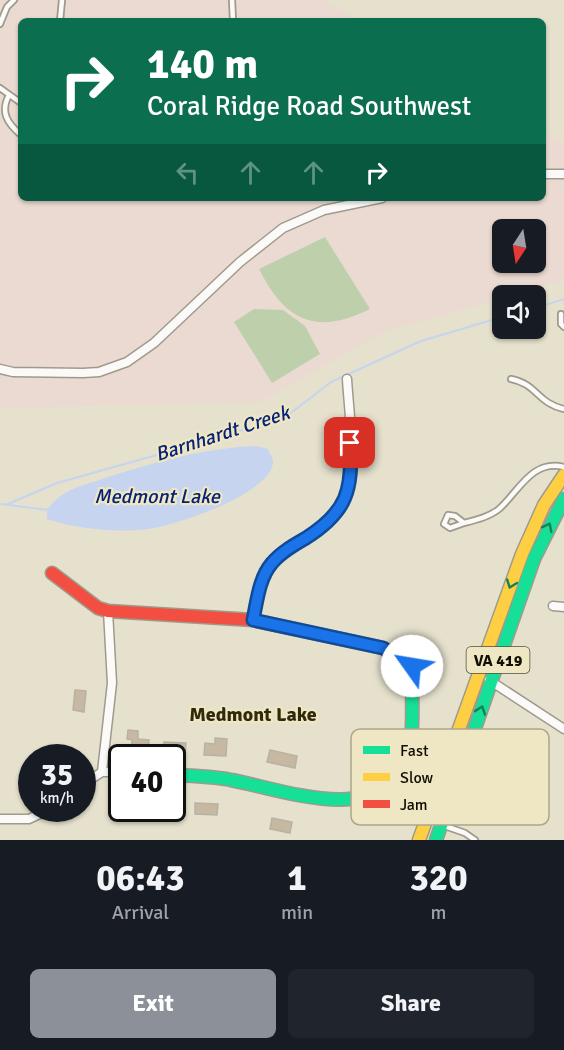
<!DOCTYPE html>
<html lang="en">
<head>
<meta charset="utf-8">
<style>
  :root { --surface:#171b24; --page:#20242c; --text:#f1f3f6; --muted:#9ea1a6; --accent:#8c9099 }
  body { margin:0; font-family:Signika,sans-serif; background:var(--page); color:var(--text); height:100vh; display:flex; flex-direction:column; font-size:22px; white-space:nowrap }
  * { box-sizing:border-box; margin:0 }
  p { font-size:20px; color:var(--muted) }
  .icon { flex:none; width:33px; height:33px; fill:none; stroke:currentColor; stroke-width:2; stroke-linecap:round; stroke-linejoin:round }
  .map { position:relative; height:840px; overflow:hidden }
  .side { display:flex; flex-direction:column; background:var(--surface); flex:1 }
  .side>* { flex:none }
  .banner { position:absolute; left:18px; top:18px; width:528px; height:183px; border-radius:9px; box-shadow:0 2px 4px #0004; background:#0b6e4f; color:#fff; overflow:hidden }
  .needle { width:39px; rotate:192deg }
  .buttons { position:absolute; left:492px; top:219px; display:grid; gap:12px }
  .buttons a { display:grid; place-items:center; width:54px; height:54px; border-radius:9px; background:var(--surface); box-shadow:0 2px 4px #0004; font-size:30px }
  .speed { position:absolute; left:18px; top:744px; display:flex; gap:12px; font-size:30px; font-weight:700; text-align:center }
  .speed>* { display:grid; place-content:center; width:78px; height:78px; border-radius:50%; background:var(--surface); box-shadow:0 2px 4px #0004; line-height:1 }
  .speed small { font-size:15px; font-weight:400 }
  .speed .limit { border:3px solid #111; border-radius:9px; background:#fff; color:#111 }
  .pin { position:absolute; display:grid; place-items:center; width:51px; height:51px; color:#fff; margin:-26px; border-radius:12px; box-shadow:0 3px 9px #0006 }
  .me { position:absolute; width:66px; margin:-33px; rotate:302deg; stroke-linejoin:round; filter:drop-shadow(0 0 4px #0008) }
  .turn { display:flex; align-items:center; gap:21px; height:126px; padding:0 30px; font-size:27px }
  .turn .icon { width:78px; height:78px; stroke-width:2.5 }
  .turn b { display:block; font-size:42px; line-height:51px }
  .lanes { display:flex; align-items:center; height:57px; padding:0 30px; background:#0003; justify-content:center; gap:30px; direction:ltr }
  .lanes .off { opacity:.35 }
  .eta { display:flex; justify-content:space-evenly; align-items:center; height:102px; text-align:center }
  .eta b { font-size:36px; font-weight:700; line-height:42px }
  .button { display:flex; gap:12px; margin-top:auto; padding:12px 30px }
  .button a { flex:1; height:69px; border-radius:9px; background:var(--accent); color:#fff; font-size:24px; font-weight:700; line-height:69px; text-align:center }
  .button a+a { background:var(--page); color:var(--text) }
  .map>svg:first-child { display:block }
</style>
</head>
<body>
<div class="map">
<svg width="564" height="840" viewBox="0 0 564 840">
  <rect width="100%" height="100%" fill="#e5e1cd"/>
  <path fill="#ebdad1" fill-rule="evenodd" d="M0,0H323L359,21H21V198H543V131L564,143V280L510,295L502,296V298L384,332L260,402L0,408ZM502,230H536V262H502Z"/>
  <path fill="#bed0ab" d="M325,237L370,309C316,336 285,321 259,269Z
    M254,309L283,310L305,326L320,354L272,383L234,322Z"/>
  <path fill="#c6d4ef" d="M256,446L268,449C269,453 273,458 273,461C274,493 174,526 148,529C116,533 78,529 47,519V510C52,503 59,496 67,492C77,486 91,483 102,479C151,463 204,448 256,446Z"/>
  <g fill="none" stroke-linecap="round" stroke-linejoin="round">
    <path stroke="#c6d4ef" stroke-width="2" d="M536,308L564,299
      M0,504L49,510
      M8,504L57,483L228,435L287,416L331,382L421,341L502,317"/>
  </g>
  <path fill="#c6b8a1" stroke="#b8b2a4" stroke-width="1.5" d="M75,690L86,691L84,712L73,710Z
    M128,730L138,731V739L149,740L148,751L131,750L132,740L127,739Z
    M215,738L227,739L226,756L204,755L205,743L215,744Z
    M164,742L186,743L185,754L163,752Z
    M270,750L297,756L295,768L267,762Z
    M176,802H183L182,817L166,816V820L156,819L157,808H172V803Z
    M195,803L218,804L217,815L195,814Z
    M272,818L292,822L290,833L270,829Z"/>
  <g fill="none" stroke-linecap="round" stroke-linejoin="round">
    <g stroke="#9e9b8c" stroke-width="8">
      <path id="lane" d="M232,0L233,21
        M60,21L62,0
        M0,24L7,7L14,0
        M0,88L21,103
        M9,95C0,112 7,123 21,135
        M561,314V324L564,327
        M511,379C537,384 537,403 564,409
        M448,515L455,516L464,523L450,528L444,524Z
        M464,523C476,520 489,517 499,509C519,491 532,459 564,467
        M442,825L465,833L475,840"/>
    </g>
    <g stroke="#9e9b8c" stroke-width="11">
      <path id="street" d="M543,174H564
        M0,369L13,372L83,373L99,372L127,362L154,343L240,262L283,228L324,210L382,198
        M553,606L564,607
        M253,620C257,601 259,579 271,564C290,540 326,534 342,506C359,476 349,415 347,379
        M489,680L564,729
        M102,772L112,683L108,611
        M82,785L102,772H122
        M0,819H29L52,808"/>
    </g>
    <g stroke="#9e9b8c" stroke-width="15">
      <path id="fast" d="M172,775C192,776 212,776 231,780C280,789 376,826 404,766C417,738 410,701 413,670
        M436,840L534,559L564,499"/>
    </g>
    <g stroke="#9e9b8c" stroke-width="15">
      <path id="slow" d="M419,840L522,554L544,505L564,475"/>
    </g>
    <g stroke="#9e9b8c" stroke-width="15">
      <path id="jam" d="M52,573L98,608L108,611L253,620L383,648L413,666V670"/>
    </g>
    <use href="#lane" stroke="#fbfaf8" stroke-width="4.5"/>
    <use href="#street" stroke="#fbfaf8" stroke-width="8"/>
    <use href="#fast" stroke="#16e098" stroke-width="12"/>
    <use href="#slow" stroke="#ffcf43" stroke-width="12"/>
    <use href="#jam" stroke="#f24e42" stroke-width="12"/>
  </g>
  <defs><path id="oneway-chevron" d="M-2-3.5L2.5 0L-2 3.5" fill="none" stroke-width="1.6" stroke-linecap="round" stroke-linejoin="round" transform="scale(1.5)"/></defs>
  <g stroke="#148255">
    <use href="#oneway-chevron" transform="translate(548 527) rotate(-63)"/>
    <use href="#oneway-chevron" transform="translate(511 584) rotate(110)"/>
    <use href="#oneway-chevron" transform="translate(481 710) rotate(-71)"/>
  </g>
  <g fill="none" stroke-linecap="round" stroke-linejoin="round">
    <g stroke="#114b97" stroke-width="15">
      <path id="route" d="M350,443C353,490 347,512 306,538C294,545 281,552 272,563C259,578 257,601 253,620L383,648L412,666"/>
    </g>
    <use href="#route" stroke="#1a73e8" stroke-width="10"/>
  </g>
  <g text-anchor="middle" stroke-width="4.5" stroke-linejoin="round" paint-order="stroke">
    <rect fill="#efe7c3" stroke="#544f3d" stroke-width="1.5" x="466.5" y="647" width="63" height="26" rx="4.5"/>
    <g font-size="16" font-weight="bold" fill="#110e04">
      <text x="498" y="666">VA 419</text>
    </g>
    <g font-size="20" font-style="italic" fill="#062176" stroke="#efe7c3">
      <text transform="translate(222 433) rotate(-18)" y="7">Barnhardt Creek</text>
      <text x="157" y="503">Medmont Lake</text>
    </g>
    <g font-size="20" font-weight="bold" fill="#30290b" stroke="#efe7c3">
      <text x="253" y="721">Medmont Lake</text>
    </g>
  </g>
  <rect x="351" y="729" width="198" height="96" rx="9" fill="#efe7c3" stroke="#aca68a" stroke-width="1.5"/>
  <rect x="363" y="746" width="27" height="8" fill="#16e098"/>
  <rect x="363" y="773" width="27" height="8" fill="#ffcf43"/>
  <rect x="363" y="800" width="27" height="8" fill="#f24e42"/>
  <g font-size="16" fill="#110e04">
    <text x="400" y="756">Fast</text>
    <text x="400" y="783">Slow</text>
    <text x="400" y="810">Jam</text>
  </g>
</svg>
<div class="buttons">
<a><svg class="needle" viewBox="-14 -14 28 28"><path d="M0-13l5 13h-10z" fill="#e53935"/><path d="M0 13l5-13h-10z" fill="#9ea1a6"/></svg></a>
<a><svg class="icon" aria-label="sound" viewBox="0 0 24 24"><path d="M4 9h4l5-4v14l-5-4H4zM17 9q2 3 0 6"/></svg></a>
</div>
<div class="speed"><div>35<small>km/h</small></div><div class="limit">40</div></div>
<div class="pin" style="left:350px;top:443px;background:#d93025"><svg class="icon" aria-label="arrive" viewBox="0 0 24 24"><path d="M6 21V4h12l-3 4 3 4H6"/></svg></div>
<svg class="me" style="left:412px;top:666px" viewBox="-20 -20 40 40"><circle r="19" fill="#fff"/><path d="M0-13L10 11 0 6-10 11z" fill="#1a73e8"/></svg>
<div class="banner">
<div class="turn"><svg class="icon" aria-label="right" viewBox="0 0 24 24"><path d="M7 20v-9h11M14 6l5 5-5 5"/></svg><div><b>140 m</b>Coral Ridge Road Southwest</div></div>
<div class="lanes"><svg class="icon off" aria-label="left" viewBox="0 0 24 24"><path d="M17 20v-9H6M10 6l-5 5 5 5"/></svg><svg class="icon off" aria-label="ahead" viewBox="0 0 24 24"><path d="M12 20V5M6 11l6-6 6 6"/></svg><svg class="icon off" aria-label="ahead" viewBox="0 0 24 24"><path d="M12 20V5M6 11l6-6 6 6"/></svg><svg class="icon" aria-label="right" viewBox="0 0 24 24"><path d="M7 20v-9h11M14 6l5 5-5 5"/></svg></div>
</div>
</div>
<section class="side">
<div class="eta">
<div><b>06:43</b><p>Arrival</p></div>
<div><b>1</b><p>min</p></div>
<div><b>320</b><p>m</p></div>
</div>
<div class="button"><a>Exit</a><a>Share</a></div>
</section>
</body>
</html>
